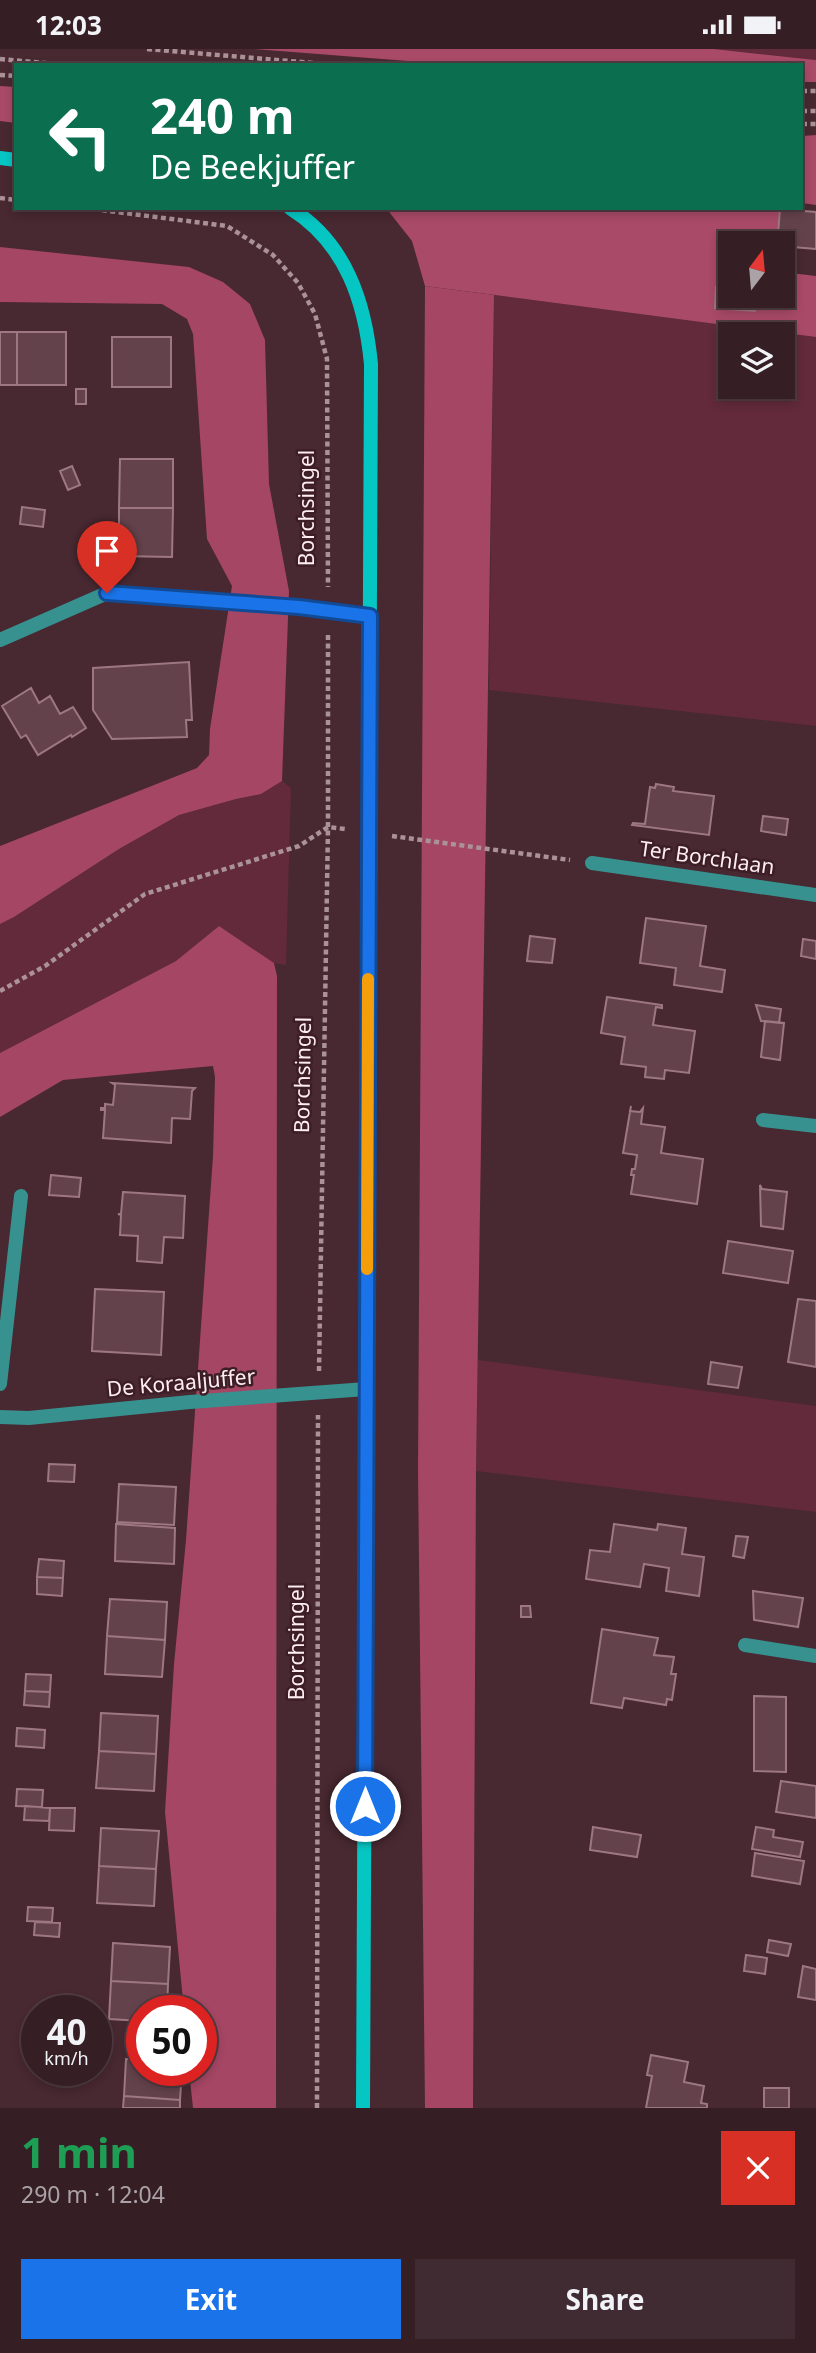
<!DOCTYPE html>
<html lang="en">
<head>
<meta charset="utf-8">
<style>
  :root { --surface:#361e25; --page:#412b32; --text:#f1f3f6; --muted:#aaa2a7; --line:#503c42; --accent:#1a73e8 }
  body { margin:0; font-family:"Noto Sans",sans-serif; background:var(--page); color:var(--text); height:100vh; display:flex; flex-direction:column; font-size:26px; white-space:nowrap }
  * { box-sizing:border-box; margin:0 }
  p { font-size:23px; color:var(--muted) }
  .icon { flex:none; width:38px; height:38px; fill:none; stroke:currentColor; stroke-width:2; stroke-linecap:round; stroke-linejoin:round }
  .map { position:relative; height:2059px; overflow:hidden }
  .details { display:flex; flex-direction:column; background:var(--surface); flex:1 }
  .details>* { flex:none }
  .hud { position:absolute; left:14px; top:14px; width:789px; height:147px; border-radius:0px; box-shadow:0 4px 10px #0003,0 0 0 2px var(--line); background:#0b6e4f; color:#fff; overflow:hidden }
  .needle { width:46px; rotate:16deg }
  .buttons { position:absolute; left:718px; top:182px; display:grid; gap:14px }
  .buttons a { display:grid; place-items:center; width:77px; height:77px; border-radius:0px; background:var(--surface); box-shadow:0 4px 10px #0003,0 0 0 2px var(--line); font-size:35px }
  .speed { position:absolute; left:21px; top:1946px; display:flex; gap:14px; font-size:35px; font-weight:700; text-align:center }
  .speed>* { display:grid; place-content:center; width:91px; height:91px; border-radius:50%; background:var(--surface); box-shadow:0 4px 10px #0003,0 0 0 2px var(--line); line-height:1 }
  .speed small { font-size:18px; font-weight:400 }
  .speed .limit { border:10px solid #d22; background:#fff; color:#111 }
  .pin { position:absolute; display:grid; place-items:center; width:60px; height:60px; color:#fff; margin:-72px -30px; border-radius:50% 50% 50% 0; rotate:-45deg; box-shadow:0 0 7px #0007 }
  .pin .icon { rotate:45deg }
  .me { position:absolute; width:77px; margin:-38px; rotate:0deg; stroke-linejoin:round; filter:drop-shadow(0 0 5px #0008) }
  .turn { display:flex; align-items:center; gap:24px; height:147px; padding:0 21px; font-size:32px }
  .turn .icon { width:91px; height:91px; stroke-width:2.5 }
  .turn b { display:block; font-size:49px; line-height:60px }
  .round { display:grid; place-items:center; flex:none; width:74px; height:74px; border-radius:0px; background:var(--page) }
  .summary { display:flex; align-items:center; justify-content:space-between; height:119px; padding:0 21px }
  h1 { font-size:42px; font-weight:700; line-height:52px; color:#1e9e55 }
  .button { display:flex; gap:14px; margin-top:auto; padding:14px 21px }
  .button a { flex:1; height:80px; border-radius:0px; background:var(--accent); color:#fff; font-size:28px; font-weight:700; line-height:80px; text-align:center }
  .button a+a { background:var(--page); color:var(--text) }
  .status { display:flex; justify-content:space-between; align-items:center; height:49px; padding:0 35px; background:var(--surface); direction:ltr }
  .status svg { height:19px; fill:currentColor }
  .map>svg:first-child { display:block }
</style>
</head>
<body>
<div class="status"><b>12:03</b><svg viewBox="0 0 49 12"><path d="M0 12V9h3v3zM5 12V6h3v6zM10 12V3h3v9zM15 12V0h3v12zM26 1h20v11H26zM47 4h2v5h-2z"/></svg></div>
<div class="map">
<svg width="816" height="2059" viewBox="0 0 816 2059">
  <rect width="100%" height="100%" fill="#482831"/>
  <path fill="#622a3b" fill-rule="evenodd" d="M715,0H816V11Z
    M494,246L816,288V677L489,641ZM730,285H782V338H730Z
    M282,732L291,739L286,916L274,914L219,877L176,912L0,1004V875L14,868L119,800L179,766L236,750L261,745Z
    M478,1311L816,1357V1463L476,1422Z"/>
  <path fill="#a94a68" d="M254,0H714L816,11V33H802V16H459Z
    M0,37L16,38V74L0,72Z
    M816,86V156L802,154V87Z
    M386,159H786L782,207V194H730V247H782V223L816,227V288L425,237L412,192Z"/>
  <path fill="#a44664" d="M0,198L189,218L223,233L250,255L265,291L269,435L289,542L282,732L261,745L236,750L179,766L119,800L14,868L0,875V797L197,719L209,706L210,680L232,537L207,490L193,285L187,270L162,255L0,253Z
    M425,237L494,246L476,1422L473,2059H425L418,1421Z
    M219,877L274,914L277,927L276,2059H193L189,2021H201V1962H184L165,1763L174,1615L186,1491L206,1206L213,1107L215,1028L213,1017L63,1031L0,1068V1004L176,912Z"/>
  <path fill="#64424b" stroke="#9d7881" stroke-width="2" d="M780,160L816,163V200L793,198L794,186L778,185Z
    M716,238L730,239V247L756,248L755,262L715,259Z
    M0,283H17V336H0Z
    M17,283H66V336H17Z
    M112,288H171V338H112Z
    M76,340H86V355H76Z
    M120,410H173V459H119Z
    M72,417L80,436L68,441L60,422Z
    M22,458L45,461L43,478L20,475Z
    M119,459H173L172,508L119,507Z
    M189,613L192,671H186L187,688L112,690L93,661V619Z
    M31,639L39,654L50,647L60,665L73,658L86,679L72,688L71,686L38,706L26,686L21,689L2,657Z
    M656,735L674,738L673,742L714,747L709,786L632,776L633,774L645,775L650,738L655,739Z
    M763,767L788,770L786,786L761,782Z
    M646,869L706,877L700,917L725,921L722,943L674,936L676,919L640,914Z
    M530,887L555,890L552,914L527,912Z
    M803,890L816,892V910L801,907Z
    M607,948L662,956V959L656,958L653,976L695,982L689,1024L665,1021L664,1030L645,1028L646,1018L621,1015L625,988L601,984Z
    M756,956L781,960L779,974L761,972Z
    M765,972L784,974L780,1011L761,1008Z
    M112,1034L195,1039L192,1042L190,1070L172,1069L171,1094L103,1089L105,1061H101V1059H105V1055L113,1056L115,1036Z
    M631,1057L630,1062L640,1063L643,1059L641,1075L665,1078L661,1104L703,1110L697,1155L631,1145L634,1126H631L632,1120H635L637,1106L623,1104Z
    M51,1126L81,1129L79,1148L49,1146Z
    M760,1136L762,1140L787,1143L783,1180L761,1177Z
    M123,1143L185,1147L183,1189L164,1188L162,1214L137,1212L138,1187L120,1186L121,1166L118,1165H121Z
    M728,1192L793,1202L788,1234L723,1224Z
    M95,1240L164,1243L161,1306L92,1302Z
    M798,1250L816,1252V1318L788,1313Z
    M711,1313L742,1318L738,1339L708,1335Z
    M49,1415L75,1416L74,1433L48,1432Z
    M119,1435L176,1438L174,1476L117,1473Z
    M116,1475L175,1479L174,1515L115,1512Z
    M614,1475L657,1481L658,1475L686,1479L682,1505L704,1508L699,1547L666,1542L669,1519L644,1515L640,1538L586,1530L590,1501L610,1503Z
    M736,1487L748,1488L744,1509L733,1507Z
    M39,1510L64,1512L63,1529L37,1528Z
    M37,1528L63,1529L62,1547L37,1545Z
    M753,1542L803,1549L798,1578L754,1571Z
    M110,1550L167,1553L165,1591L107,1587Z
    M521,1557H530L531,1568H521Z
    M602,1580L658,1589L654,1606L674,1608L671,1625H676L672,1651L667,1650L666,1656L624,1649L622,1659L591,1654Z
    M107,1587L165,1591L162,1628L105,1625Z
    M26,1625L51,1626L50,1643L25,1642Z
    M25,1642L50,1643L49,1658L24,1656Z
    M754,1647L786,1648V1723L754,1722Z
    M101,1664L158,1667L156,1705L99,1702Z
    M17,1679L45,1681L44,1699L16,1697Z
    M99,1702L156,1705L154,1742L96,1739Z
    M781,1732L816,1737V1769L776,1763Z
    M17,1740L43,1741L42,1758L16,1757Z
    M25,1757L50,1759L49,1772L24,1771Z
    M50,1759H75L74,1782L49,1781Z
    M593,1778L641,1786L637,1808L590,1801Z
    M756,1778L774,1781L773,1788L803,1793L800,1808L752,1800Z
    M101,1779L159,1782L156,1820L99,1817Z
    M755,1804L804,1812L800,1835L752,1827Z
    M99,1817L156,1820L154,1857L97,1854Z
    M28,1858L53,1859L52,1873L27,1872Z
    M35,1873L60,1874L59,1888L34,1886Z
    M769,1891L791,1895L788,1907L767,1903Z
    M113,1894L170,1898L168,1935L111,1932Z
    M746,1906L767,1909L765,1925L744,1922Z
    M803,1917L816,1920V1951L798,1948Z
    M111,1932L168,1935L167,1962H142V1972L109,1970Z
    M651,2006L688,2013L684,2033L704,2037L701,2054L707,2055V2059H646L652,2027L647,2026Z
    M126,2010L142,2011V2021H182L180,2051L124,2047Z
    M764,2039H789V2059H764Z
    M124,2047L180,2051V2059H123Z"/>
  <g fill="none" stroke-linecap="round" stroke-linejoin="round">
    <path stroke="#aa9298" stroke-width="4.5" stroke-dasharray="5 3.5" stroke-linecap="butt" d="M147,0L337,16
      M0,10L67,16
      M0,26L16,27
      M802,42H816
      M802,62H816
      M802,75H816
      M0,149L16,151
      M85,159L227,177L273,206L298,234L315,265L327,310L328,538
      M392,787L570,811
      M0,942L45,917L145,845L299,797L328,778L345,780
      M319,1322L328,778V585
      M317,2059L318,1366"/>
    <path stroke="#37918f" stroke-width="14" d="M0,591L107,544L299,558L370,567
      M592,814L816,846
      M763,1071L816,1077
      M0,1335L21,1147
      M0,1368L29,1369L190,1353L366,1340
      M745,1596L816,1607"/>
    <path stroke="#06c6c3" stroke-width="14" d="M0,109L16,111
      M290,159C346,194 365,253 371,315L363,2059"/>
  </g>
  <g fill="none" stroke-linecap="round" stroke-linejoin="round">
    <g stroke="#114b97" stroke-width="18">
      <path id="route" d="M107,544L299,558L370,567L365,1757"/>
    </g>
    <use href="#route" stroke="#1a73e8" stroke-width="12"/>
    <path stroke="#f59e0b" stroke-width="12" d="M367,1220L368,930"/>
  </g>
  <g text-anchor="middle" stroke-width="5" stroke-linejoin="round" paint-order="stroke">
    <g font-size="21" fill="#feedf1" stroke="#3d1e27">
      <text transform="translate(307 459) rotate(-90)" y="7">Borchsingel</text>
      <text transform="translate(707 809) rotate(8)" y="7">Ter Borchlaan</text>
      <text transform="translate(303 1026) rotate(-89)" y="7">Borchsingel</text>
      <text transform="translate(181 1334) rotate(-5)" y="7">De Koraaljuffer</text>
      <text transform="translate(297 1593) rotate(-90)" y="7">Borchsingel</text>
    </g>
  </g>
</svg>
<div class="buttons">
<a><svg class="needle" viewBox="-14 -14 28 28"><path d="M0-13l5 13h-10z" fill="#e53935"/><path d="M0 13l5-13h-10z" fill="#aaa2a7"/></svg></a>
<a><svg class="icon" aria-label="layers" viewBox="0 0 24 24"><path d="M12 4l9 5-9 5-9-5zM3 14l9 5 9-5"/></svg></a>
</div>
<div class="speed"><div>40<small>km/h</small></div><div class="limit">50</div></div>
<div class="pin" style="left:107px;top:544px;background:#d93025"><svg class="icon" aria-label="arrive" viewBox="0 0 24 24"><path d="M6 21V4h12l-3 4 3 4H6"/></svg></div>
<svg class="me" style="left:365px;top:1757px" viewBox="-20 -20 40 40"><circle r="17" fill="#1a73e8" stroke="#fff" stroke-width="3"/><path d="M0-11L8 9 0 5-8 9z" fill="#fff"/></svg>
<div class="hud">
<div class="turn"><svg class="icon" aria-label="left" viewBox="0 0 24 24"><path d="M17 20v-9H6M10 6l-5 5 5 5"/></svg><div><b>240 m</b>De Beekjuffer</div></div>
</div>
</div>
<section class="details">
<div class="summary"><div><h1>1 min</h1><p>290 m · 12:04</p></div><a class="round" style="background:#d93025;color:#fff"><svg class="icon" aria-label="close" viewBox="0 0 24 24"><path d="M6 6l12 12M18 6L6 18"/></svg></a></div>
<div class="button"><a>Exit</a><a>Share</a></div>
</section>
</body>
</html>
